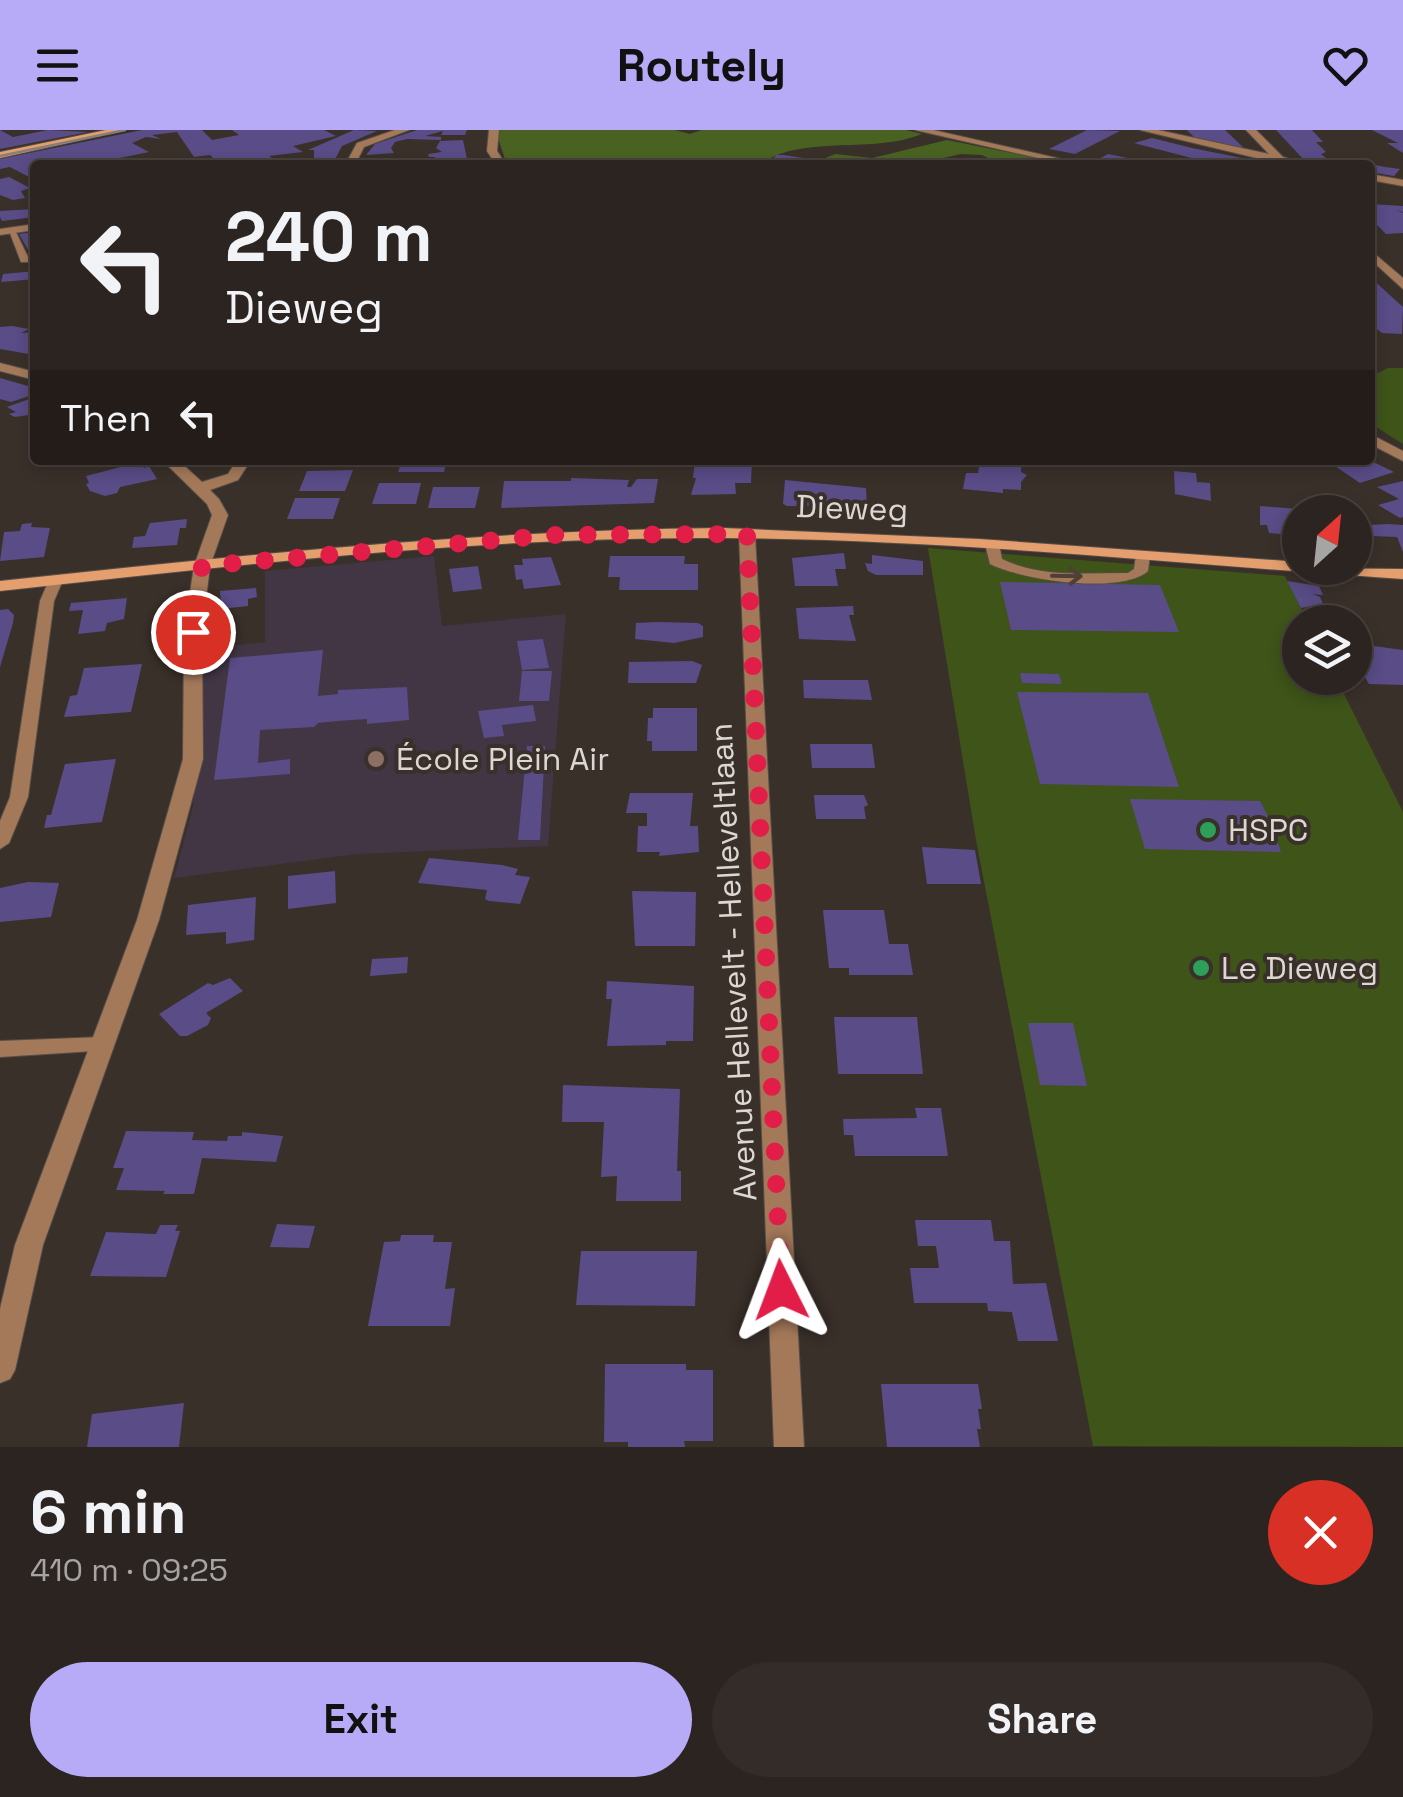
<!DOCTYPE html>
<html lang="en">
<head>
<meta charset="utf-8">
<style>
  :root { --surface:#2c2420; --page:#342c29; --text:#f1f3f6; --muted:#a6a4a5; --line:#48413e; --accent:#b7abf8 }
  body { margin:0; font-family:"Space Grotesk",sans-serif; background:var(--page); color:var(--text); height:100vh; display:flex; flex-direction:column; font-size:38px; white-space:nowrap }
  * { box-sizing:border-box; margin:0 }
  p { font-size:32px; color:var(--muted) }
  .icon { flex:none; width:55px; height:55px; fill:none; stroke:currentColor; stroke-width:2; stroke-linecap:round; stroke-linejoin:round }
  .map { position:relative; height:1317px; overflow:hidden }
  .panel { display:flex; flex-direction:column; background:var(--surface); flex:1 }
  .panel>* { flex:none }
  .banner { position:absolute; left:30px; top:30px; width:1345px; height:305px; border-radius:10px; box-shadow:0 5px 15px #0003,0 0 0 2px var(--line); background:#2c2420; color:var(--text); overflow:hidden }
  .needle { width:65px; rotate:27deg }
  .tools { position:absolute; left:1282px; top:365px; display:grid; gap:20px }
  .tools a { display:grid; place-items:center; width:90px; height:90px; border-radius:50%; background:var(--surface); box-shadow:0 5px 15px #0003,0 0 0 2px var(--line); font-size:50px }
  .pin { position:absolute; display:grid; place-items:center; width:85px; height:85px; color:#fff; margin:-42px; border:5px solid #fff; border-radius:50%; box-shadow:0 2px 10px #0007 }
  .me { position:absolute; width:110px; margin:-55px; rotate:357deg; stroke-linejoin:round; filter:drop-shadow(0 0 8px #0008) }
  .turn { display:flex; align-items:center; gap:35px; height:210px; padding:0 30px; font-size:45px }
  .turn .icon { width:130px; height:130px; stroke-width:2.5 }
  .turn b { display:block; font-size:70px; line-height:85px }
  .then { display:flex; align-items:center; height:95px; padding:0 30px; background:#0003; gap:20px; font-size:38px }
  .round { display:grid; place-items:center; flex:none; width:105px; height:105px; border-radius:52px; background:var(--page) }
  .summary { display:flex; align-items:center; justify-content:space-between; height:170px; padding:0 30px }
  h1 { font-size:60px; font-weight:700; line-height:75px }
  .button { display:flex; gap:20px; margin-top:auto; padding:20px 30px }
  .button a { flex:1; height:115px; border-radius:60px; background:var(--accent); color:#111; font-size:40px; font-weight:700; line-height:115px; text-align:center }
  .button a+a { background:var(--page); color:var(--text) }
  header { display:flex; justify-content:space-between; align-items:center; height:130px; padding:0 30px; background:var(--accent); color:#111; font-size:45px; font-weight:700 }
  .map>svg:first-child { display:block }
</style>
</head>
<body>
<header><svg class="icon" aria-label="menu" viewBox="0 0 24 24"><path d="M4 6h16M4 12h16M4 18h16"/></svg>Routely<svg class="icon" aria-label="heart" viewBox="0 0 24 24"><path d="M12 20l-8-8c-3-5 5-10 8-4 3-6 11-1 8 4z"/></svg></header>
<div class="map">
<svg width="1403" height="1317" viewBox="0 0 1403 1317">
  <rect width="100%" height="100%" fill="#3a302a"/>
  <path fill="#423544" d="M434,426L442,496L566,484L548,716L357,724L174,748L193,677L204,519L265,512V441Z"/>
  <path fill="#3e5419" d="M1388,238H1403V314L1370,293V247Z
    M928,418L1285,446L1308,492H1300V548H1336L1403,682V1317L1093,1316L976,710Z"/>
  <path fill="#496222" d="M500,0H675L690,4L702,0H906L922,4C871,25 804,3 758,35H507L497,5Z
    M947,10L1072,35H1002L982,25L961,24L922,33L892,30L880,35H844L823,29L835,24L872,28Z"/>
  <path fill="#594c87" d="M0,0L13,7L48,0L88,2L0,19Z
    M142,0H202L212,10L239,5L232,0H324L336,6L293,16L303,22L269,26L280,34L270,35H220L210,25L194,27L177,2L152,5L161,9L146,7L132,13L149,22L86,35H35V46L29,47L10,37L0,39V29Z
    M354,0L377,1L342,16L332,35L314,29V20H308Z
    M417,0H467L465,5H441L443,1L425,6L441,7V10L407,9L395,12L391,18L394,23L366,25L375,14Z
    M1087,0L1120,1L1075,24L1049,19Z
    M1187,0H1225L1244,18L1196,9Z
    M1276,0H1312L1323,12H1316L1326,22L1321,24L1326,28L1363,35L1304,30Z
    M1372,0H1403V23L1387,13H1398Z
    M1152,8L1192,18L1247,29L1218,35L1134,13Z
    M463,10L467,29L435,31V27H429L428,24L442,22L436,18L440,11Z
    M1108,24L1142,31L1148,35L1095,31Z
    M777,25H784L816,30L808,35H764Z
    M1370,34L1385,37L1400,39L1394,46L1370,42Z
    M9,47L30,58L21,61L25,68L13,70L0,65V49Z
    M1370,74L1403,76V82L1396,80L1403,83V103L1386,104L1370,88Z
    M35,79V87L2,91L0,87V81Z
    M35,102V125H31L19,104Z
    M35,141V149L1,152L3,144Z
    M1370,147L1403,177L1402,204L1382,203L1370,194Z
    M12,196L29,199L21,203L35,202V225L0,219V197Z
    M0,248L35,258V264L11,272L0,269Z
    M35,267V284L15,287L9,284L16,282L7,277Z
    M402,330H447L444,342H398Z
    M695,330H752L751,353H735L736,364L691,365L696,348H693Z
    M1326,330H1369L1394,342L1360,353Z
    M980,331L1021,333V342L1027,345L1021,352V360L1003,359V363L963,359L966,343H978Z
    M140,332L144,338L149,336L157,349L120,357L117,363L105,366L90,361L86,354L89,353L86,346Z
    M353,340L345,361H299L307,341Z
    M1174,341L1196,343L1197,352L1210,353L1211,371L1175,364Z
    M571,348L629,350L627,357H631L637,349H658L654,373L501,378L504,351H571Z
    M785,350L866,358L867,377L787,376L783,374Z
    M1403,351V387L1400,388L1378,375L1399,369L1377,357Z
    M379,353H421L416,374H372Z
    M433,357H480L475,378H428Z
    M295,368H340L333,389H287Z
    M1260,376L1300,379L1299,406L1269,403L1267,395H1260Z
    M187,389L186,398H180L177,415L132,418L134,407L145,406L150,393Z
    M32,393L31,397L50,398L44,427L0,431L4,402L20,401L22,394Z
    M1388,394L1403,395V422L1397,407L1372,406L1368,395Z
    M844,423L846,439H835L838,456H795L792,428Z
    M872,425L923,431V445H876L868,441L865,433L872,434Z
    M610,426H685L684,434H698V460H619L620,447H608Z
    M551,427L561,455L524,459L522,449L516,450L514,435H523L522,429Z
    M478,436L482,459L453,462L449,439Z
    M1287,451L1319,456L1323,465L1312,464L1320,467L1323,474L1301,478Z
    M1000,452L1160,455L1179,502L1011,500Z
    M256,458L257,467L248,469V476L221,479L220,461Z
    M127,468L124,489L107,493L105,501L78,504L83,480L69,481L71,473Z
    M853,476L854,485H849L856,511L799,509L796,478Z
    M8,479L14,485L13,493L0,537V480Z
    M657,492L698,493L703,496V507L674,513L635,509L636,493Z
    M543,509L549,538L522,540L517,511Z
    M1366,515L1403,520V555L1369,554L1355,530V520H1369Z
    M323,520L318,566L338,564V560L407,557L409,590L367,594V589L338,591L318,593L314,597L260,600L258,633L290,629V644L214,650L230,528Z
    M692,531L702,535L696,553H628L629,532Z
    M142,534L131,582L64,587L70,566L77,565L84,538Z
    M522,541H552L549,571H519Z
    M1020,543L1059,544L1062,554L1022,553Z
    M803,550H868L872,570L804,568Z
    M1017,562L1148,563L1179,657L1040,654Z
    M533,575L536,591L502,595L504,606L484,608L478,581Z
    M653,578H697V621H652V611H647L648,588H653Z
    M810,614H872L875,638H812Z
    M527,616H545L540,710H518Z
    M116,629L102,692L44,698L47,685H51L65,634Z
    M630,663H693L690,696H698L699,722L659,726L660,722H637L638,696H647V683H626Z
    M814,665H864L868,675L864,677L866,689H816Z
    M1130,669L1260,671L1278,705L1275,704L1281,722L1145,719Z
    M922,717L975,720L981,754H927Z
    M429,728L502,735L518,739L515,745L530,747L520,774L489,771L485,769L487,760L418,753Z
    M335,741L336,773L288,779V746Z
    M28,752L59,753L51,787L0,792V758Z
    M632,761L696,762L695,816H635Z
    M256,767L254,810L226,814V802L186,805L188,775Z
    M823,780H884L889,814H908L913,845H849V838H829Z
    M408,827L407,843L370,846L372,829Z
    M230,848L243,861L206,883L211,888L208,895L187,906H180L159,884L208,853L213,855Z
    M607,851L694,856L693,911H666V915L607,916L612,869H606Z
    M834,887H917L923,944H838Z
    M1028,893H1073L1087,956L1040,955Z
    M563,955L680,959L677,1041H681V1071H616L617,1046L601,1047L604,992H562Z
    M915,978H941L948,1026H855L853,1005H844L843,989L917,988Z
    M126,1001L194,1002L192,1010L227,1011L228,1006H242V1002L283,1006L276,1032L202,1028L194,1064H163L165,1061L116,1060L124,1038H113Z
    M915,1090H991L994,1111H1010L1013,1154L1046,1153L1058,1211H1018L1012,1182L988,1181L987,1173H914L910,1138H939L936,1116H918Z
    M277,1094L315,1096L309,1118L270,1117Z
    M160,1095H178L175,1101H180L166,1147L90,1146L106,1102L156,1104Z
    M401,1105H434L433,1112H452L445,1159L455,1158L450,1196H368L384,1112L400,1111Z
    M581,1121H697L695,1176L576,1175Z
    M605,1234H686V1240H713V1311H684L685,1317H628V1312H604Z
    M881,1254H978L982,1279H978L981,1299H977L980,1317H887Z
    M184,1273L179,1317H87L92,1284Z"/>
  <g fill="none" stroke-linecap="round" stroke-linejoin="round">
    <g stroke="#574e48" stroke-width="2">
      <path id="lane" d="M8,98H14L28,127L35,126V132H21Z
        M992,410L999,414L1002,429C1041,448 1085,443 1128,443L1134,439L1136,425L1143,421L1150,425L1148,441C1121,465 1022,450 990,434L985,414Z
        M56,446L63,450L54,471L28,667L9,713L0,719V691L10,667L40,471L49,450Z
        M102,907L109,910L113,915L109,920L0,927V911Z"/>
    </g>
    <g stroke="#574e48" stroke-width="2">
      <path id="street" d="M395,0H409L364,17L355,35H345L357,13Z
        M489,0H499L497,21L506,35H496L487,21Z
        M915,0H933L1088,35H1069Z
        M1140,0H1158L1269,24L1246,0H1256L1283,27L1309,35L1281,34Z
        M1370,44L1403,50V56L1370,50Z
        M35,94V100L0,105V99Z
        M1370,120L1403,148V159L1370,129Z
        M0,233L35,242V250L0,241Z
        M1370,304L1403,321V331L1370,314Z
        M162,330H178L202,352L228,344L237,330H251L238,350L210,360L219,369L228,385L210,436L202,502L203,629L159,790L43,1115L15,1240L10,1249L0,1253V1179L15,1115L137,790L183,629L184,502L194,436L212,385L207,374Z
        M747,399L755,404L804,1317H774L739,404Z"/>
    </g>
    <g stroke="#574e48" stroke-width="2">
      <path id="secondary" d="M106,0H125L0,28V22Z
        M724,398L979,409L1300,432V438L1403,439V449C1177,434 951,409 724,408C481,406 240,435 0,461V451C241,425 481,400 724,398Z"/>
    </g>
    <use href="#lane" fill="#a4795a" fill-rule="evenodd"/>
    <use href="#street" fill="#a4795a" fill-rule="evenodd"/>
    <use href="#secondary" fill="#e59f6e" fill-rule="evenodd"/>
    <path stroke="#867e79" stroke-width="2.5" d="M0,26L125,0"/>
  </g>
  <defs><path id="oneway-shaft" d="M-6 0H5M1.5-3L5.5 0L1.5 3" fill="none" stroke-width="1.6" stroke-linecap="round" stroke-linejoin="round" transform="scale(2.5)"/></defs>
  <use stroke="#4f3f34" href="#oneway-shaft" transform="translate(1067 446) rotate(1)"/>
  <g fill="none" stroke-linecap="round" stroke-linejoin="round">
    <path stroke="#e11d48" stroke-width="18" stroke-dasharray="0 32.4" d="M193,502L202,436L554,405L747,404L781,1160"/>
  </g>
  <circle fill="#8d6e63" stroke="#3a302a" stroke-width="4" cx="376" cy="629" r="10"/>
  <g fill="#2e9e5b" stroke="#3a302a" stroke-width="4">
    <circle cx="1208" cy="700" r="10"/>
    <circle cx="1201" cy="838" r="10"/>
  </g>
  <g text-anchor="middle" stroke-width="8" stroke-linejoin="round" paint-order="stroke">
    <g font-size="32" fill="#ddd7d3" stroke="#3a302a">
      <text transform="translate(852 378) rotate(2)" y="11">Dieweg</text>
      <text transform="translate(733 832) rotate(-93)" y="11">Avenue Hellevelt - Helleveltlaan</text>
    </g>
    <g font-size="32" fill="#ddd7d3" stroke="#3a302a" text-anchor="start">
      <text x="396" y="640">École Plein Air</text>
      <text x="1228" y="711">HSPC</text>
      <text x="1221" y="849">Le Dieweg</text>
    </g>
  </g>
</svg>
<div class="tools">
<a><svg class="needle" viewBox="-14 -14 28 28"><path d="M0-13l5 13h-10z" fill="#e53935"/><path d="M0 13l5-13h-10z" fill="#a6a4a5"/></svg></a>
<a><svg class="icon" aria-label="layers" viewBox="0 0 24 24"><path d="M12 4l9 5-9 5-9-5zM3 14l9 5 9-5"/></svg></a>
</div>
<div class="pin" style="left:193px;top:502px;background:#d93025"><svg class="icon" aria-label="arrive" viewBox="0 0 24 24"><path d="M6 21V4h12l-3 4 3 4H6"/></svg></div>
<svg class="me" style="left:781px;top:1160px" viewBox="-20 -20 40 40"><path d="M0-17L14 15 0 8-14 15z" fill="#e11d48" stroke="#fff" stroke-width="4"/></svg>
<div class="banner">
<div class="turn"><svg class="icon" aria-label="left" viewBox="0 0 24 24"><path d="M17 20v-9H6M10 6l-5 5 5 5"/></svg><div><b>240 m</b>Dieweg</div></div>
<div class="then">Then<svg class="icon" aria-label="left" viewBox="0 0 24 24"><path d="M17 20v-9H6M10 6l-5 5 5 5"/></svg></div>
</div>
</div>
<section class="panel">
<div class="summary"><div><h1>6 min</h1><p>410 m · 09:25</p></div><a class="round" style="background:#d93025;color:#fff"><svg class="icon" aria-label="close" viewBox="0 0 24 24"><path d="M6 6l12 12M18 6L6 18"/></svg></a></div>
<div class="button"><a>Exit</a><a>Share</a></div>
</section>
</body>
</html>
